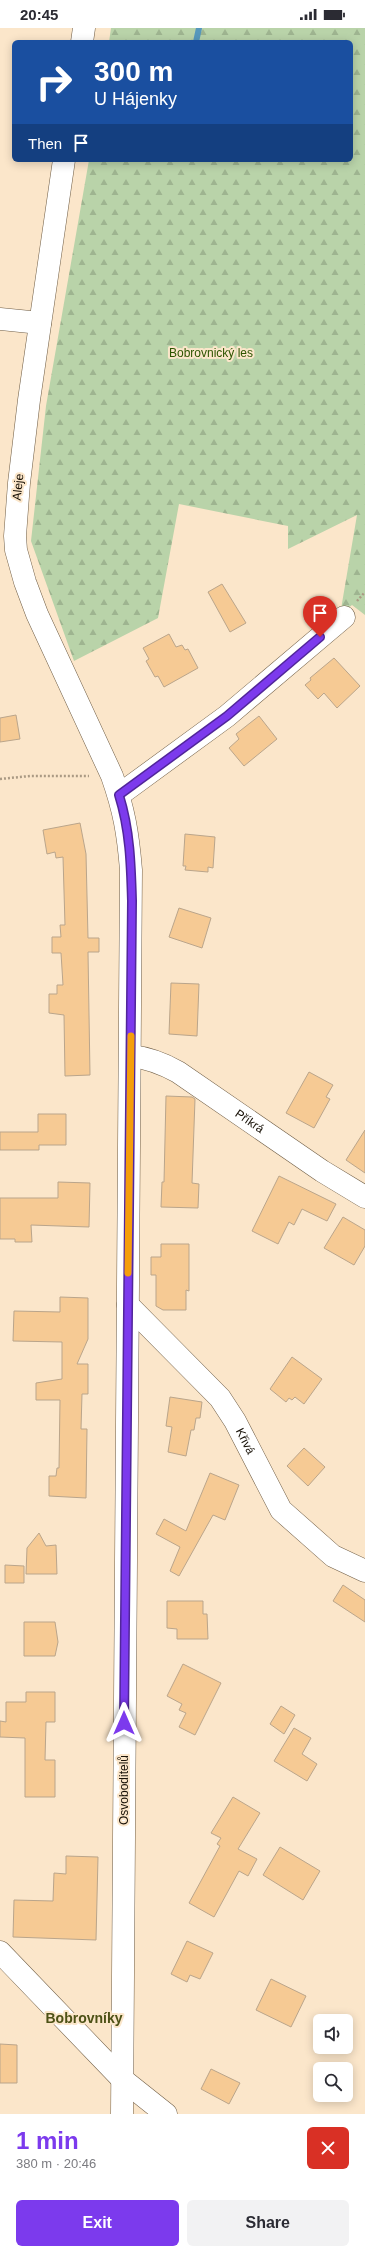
<!DOCTYPE html>
<html lang="en">
<head>
<meta charset="utf-8">
<style>
  :root { --surface:#fff; --page:#f2f2f3; --text:#2b2b33; --muted:#7c7c81; --accent:#7c3aed }
  body { margin:0; font-family:Arial,sans-serif; background:var(--page); color:var(--text); height:100vh; display:flex; flex-direction:column; font-size:15px; white-space:nowrap }
  * { box-sizing:border-box; margin:0 }
  p { font-size:13px; color:var(--muted) }
  .icon { flex:none; width:22px; height:22px; fill:none; stroke:currentColor; stroke-width:2; stroke-linecap:round; stroke-linejoin:round }
  .map { position:relative; height:2086px; overflow:hidden }
  .panel { display:flex; flex-direction:column; background:var(--surface); flex:1 }
  .panel>* { flex:none }
  .top-card { position:absolute; left:12px; top:12px; width:341px; height:122px; border-radius:6px; box-shadow:0 2px 10px #0003; background:#1a4fa0; color:#fff; overflow:hidden }
  .controls { position:absolute; left:313px; top:1986px; display:grid; gap:8px }
  .controls a { display:grid; place-items:center; width:40px; height:40px; border-radius:6px; background:var(--surface); box-shadow:0 2px 10px #0003; font-size:20px }
  .pin { position:absolute; display:grid; place-items:center; width:34px; height:34px; color:#fff; margin:-41px -17px; border-radius:50% 50% 50% 0; rotate:-45deg; box-shadow:0 0 4px #0007 }
  .pin .icon { rotate:45deg }
  .me { position:absolute; width:44px; margin:-22px; rotate:0deg; stroke-linejoin:round; filter:drop-shadow(0 0 3px #0008) }
  .turn { display:flex; align-items:center; gap:14px; height:84px; padding:0 16px; font-size:18px }
  .turn .icon { width:52px; height:52px; stroke-width:2.5 }
  .turn b { display:block; font-size:28px; line-height:34px }
  .then { display:flex; align-items:center; height:38px; padding:0 16px; background:#0003; gap:8px; font-size:15px }
  .round { display:grid; place-items:center; flex:none; width:42px; height:42px; border-radius:6px; background:var(--page) }
  .head { display:flex; align-items:center; justify-content:space-between; height:68px; padding:0 16px }
  h1 { font-size:24px; font-weight:800; line-height:30px; color:var(--accent) }
  .primary-button { display:flex; gap:8px; margin-top:auto; padding:8px 16px }
  .primary-button a { flex:1; height:46px; border-radius:6px; background:var(--accent); color:#fff; font-size:16px; font-weight:800; line-height:46px; text-align:center }
  .primary-button a+a { background:var(--page); color:var(--text) }
  .status { display:flex; justify-content:space-between; align-items:center; height:28px; padding:0 20px; background:var(--surface); direction:ltr }
  .status svg { height:11px; fill:currentColor }
  .map>svg:first-child { display:block }
</style>
</head>
<body>
<div class="status"><b>20:45</b><svg viewBox="0 0 49 12"><path d="M0 12V9h3v3zM5 12V6h3v6zM10 12V3h3v9zM15 12V0h3v12zM26 1h20v11H26zM47 4h2v5h-2z"/></svg></div>
<div class="map">
<svg width="365" height="2086" viewBox="0 0 365 2086">
  <defs>
    <pattern id="forest-firs" width="22" height="20" patternUnits="userSpaceOnUse"><rect width="22" height="20" fill="#b9d3a9"/><path d="M5 1l3.5 6h-7zM16 11l3.5 6h-7z" fill="#9eb490"/></pattern>
  </defs>
  <rect width="100%" height="100%" fill="#fbe6ca"/>
  <path fill="url(#forest-firs)" d="M111,0H365V587L352,577L340,587L357,487L288,521V498L179,476L158,590L74,633L31,513L46,378L89,132H351V14H109Z"/>
  <g fill="none" stroke-linecap="round" stroke-linejoin="round">
    <path stroke="#5698bc" stroke-width="6" d="M196,14L199,0"/>
  </g>
  <path fill="#f6ca94" stroke="#baa58b" d="M222,556L246,595L230,604L208,564Z
    M169,606L176,619L182,617L185,622L188,621L198,640L164,659L158,648L155,649L146,633L149,631L143,620Z
    M334,630L360,658L337,680L324,665L318,671L305,657L311,652L310,650Z
    M16,687L20,711L0,714V690Z
    M259,688L277,711L244,738L229,720L239,711L236,706Z
    M80,795L86,826L88,910H99V924H88L90,1047L65,1048L64,987L49,985V966H57V957H63L61,925H52V909H61L60,897H65L63,829L56,830L55,824L47,826L43,802Z
    M185,806L215,809L213,840L208,839V844L185,842L186,838H183Z
    M179,880L211,890L202,920L169,909Z
    M171,955L199,956L197,1008L169,1006Z
    M309,1044L333,1057L326,1069L330,1071L314,1100L286,1085Z
    M166,1068L192,1069L195,1071L192,1155L199,1156L198,1180L161,1179L162,1154H164Z
    M38,1086H66V1117H39V1122H0V1104H38Z
    M365,1102V1145L346,1132Z
    M279,1148L336,1176L327,1193L302,1181L294,1197L289,1194L278,1216L252,1203Z
    M58,1154L90,1155L89,1199L31,1197L32,1214H15V1211H0V1170H58Z
    M343,1189L365,1202V1218L354,1237L324,1220Z
    M161,1216H189V1263L186,1262V1282H163L156,1278V1247H151V1229H161Z
    M60,1269L88,1270V1311L77,1336H88V1366H82L81,1401H87L86,1470L49,1468V1448H56L57,1440H59L60,1372H36V1355L62,1351V1314L13,1313L14,1283L60,1284Z
    M292,1329L322,1351L304,1376L295,1369L292,1372L289,1370L286,1374L270,1361Z
    M170,1369L202,1374L200,1390H196L194,1402H191L186,1428L168,1424L172,1399L166,1398Z
    M304,1420L325,1439L308,1458L287,1438Z
    M210,1445L239,1457L225,1492L213,1487L179,1548L170,1543L180,1519L156,1506L164,1491L186,1503Z
    M39,1505L46,1518L56,1517L57,1546H26L27,1520Z
    M5,1537L24,1538V1555H5Z
    M343,1557L365,1572V1594L333,1573Z
    M167,1573H203V1586H207L208,1611H177V1601L167,1600Z
    M24,1594H55L58,1614L55,1628H24Z
    M183,1636L221,1655L195,1707L179,1699L186,1685L179,1682L182,1676L167,1668Z
    M26,1664H55V1694H46L45,1732H55V1769H25V1710L0,1709V1693L6,1694V1674H26Z
    M281,1678L295,1687L284,1706L270,1696Z
    M294,1700L311,1710L302,1726L317,1736L307,1753L274,1733Z
    M233,1769L260,1785L238,1821L257,1831L248,1848L239,1843L214,1889L189,1875L220,1818L217,1816L221,1810L211,1805Z
    M280,1819L320,1843L303,1872L263,1847Z
    M66,1828L98,1829L96,1912L13,1909L14,1872L53,1873L54,1845L66,1846Z
    M187,1913L213,1925L200,1951L190,1947L187,1954L171,1946Z
    M271,1951L306,1968L291,1999L256,1982Z
    M0,2016L17,2017V2055H0Z
    M211,2041L240,2055L229,2076L201,2061Z"/>
  <g fill="none" stroke-linecap="round" stroke-linejoin="round">
    <g stroke="#705e46" stroke-width="23">
      <g id="minor">
        <path d="M0,291L40,295"/>
        <path d="M119,767L227,688L344,589"/>
        <path id="s1" d="M131,1028C149,1030 162,1035 178,1044L322,1143L365,1169"/>
        <path id="s2" d="M128,1277L220,1370L235,1393L281,1482L333,1528L365,1543"/>
        <path d="M0,1924L122,2051L166,2086"/>
      </g>
    </g>
    <g stroke="#705e46" stroke-width="23">
      <path id="tertiary" d="M82,14L84,0
        M64,132L29,372L19,455L15,508L16,522L25,554L37,586L112,748C124,782 128,805 131,842L122,2086"/>
    </g>
    <path stroke="#aa9a84" stroke-width="2.5" stroke-dasharray="2 2" stroke-linecap="butt" d="M357,573L365,564
      M0,751L30,748H89"/>
    <use href="#minor" stroke="#fff" stroke-width="22"/>
    <use href="#tertiary" stroke="#fff" stroke-width="22"/>
  </g>
  <g fill="none" stroke-linecap="round" stroke-linejoin="round">
    <g stroke="#51269a" stroke-width="10">
      <path id="route" d="M124,1695L132,873C131,837 130,802 119,767L227,688L320,609"/>
    </g>
    <use href="#route" stroke="#7c3aed" stroke-width="7"/>
    <path stroke="#f59e0b" stroke-width="7" d="M128,1245L131,1008"/>
  </g>
  <g text-anchor="middle" stroke-width="4" stroke-linejoin="round" paint-order="stroke">
    <g font-size="12" fill="#2d5500" stroke="#fbe6ca">
      <text x="211" y="329">Bobrovnický les</text>
    </g>
    <g font-size="12" fill="#181107" stroke="#fbe6ca">
      <text transform="translate(18 459) rotate(-84)" y="4">Aleje</text>
      <text dy="4" stroke="none"><textPath href="#s1" startOffset="137">Příkrá</textPath></text>
      <text dy="4" stroke="none"><textPath href="#s2" startOffset="181">Křivá</textPath></text>
      <text transform="translate(124 1762) rotate(-90)" y="4">Osvoboditelů</text>
    </g>
    <g font-size="14" font-weight="bold" fill="#4d5116" stroke="#fbe6ca">
      <text x="84" y="1995">Bobrovníky</text>
    </g>
  </g>
</svg>
<div class="controls">
<a><svg class="icon" aria-label="sound" viewBox="0 0 24 24"><path d="M4 9h4l5-4v14l-5-4H4zM17 9q2 3 0 6"/></svg></a>
<a><svg class="icon" aria-label="search" viewBox="0 0 24 24"><circle cx="10" cy="10" r="6"/><path d="M15 15l6 6"/></svg></a>
</div>
<div class="pin" style="left:320px;top:609px;background:#d93025"><svg class="icon" aria-label="arrive" viewBox="0 0 24 24"><path d="M6 21V4h12l-3 4 3 4H6"/></svg></div>
<svg class="me" style="left:124px;top:1695px" viewBox="-20 -20 40 40"><path d="M0-17L14 15 0 8-14 15z" fill="#7c3aed" stroke="#fff" stroke-width="4"/></svg>
<div class="top-card">
<div class="turn"><svg class="icon" aria-label="right" viewBox="0 0 24 24"><path d="M7 20v-9h11M14 6l5 5-5 5"/></svg><div><b>300 m</b>U Hájenky</div></div>
<div class="then">Then<svg class="icon" aria-label="arrive" viewBox="0 0 24 24"><path d="M6 21V4h12l-3 4 3 4H6"/></svg></div>
</div>
</div>
<section class="panel">
<div class="head"><div><h1>1 min</h1><p>380 m · 20:46</p></div><a class="round" style="background:#d93025;color:#fff"><svg class="icon" aria-label="close" viewBox="0 0 24 24"><path d="M6 6l12 12M18 6L6 18"/></svg></a></div>
<div class="primary-button"><a>Exit</a><a>Share</a></div>
</section>
</body>
</html>
